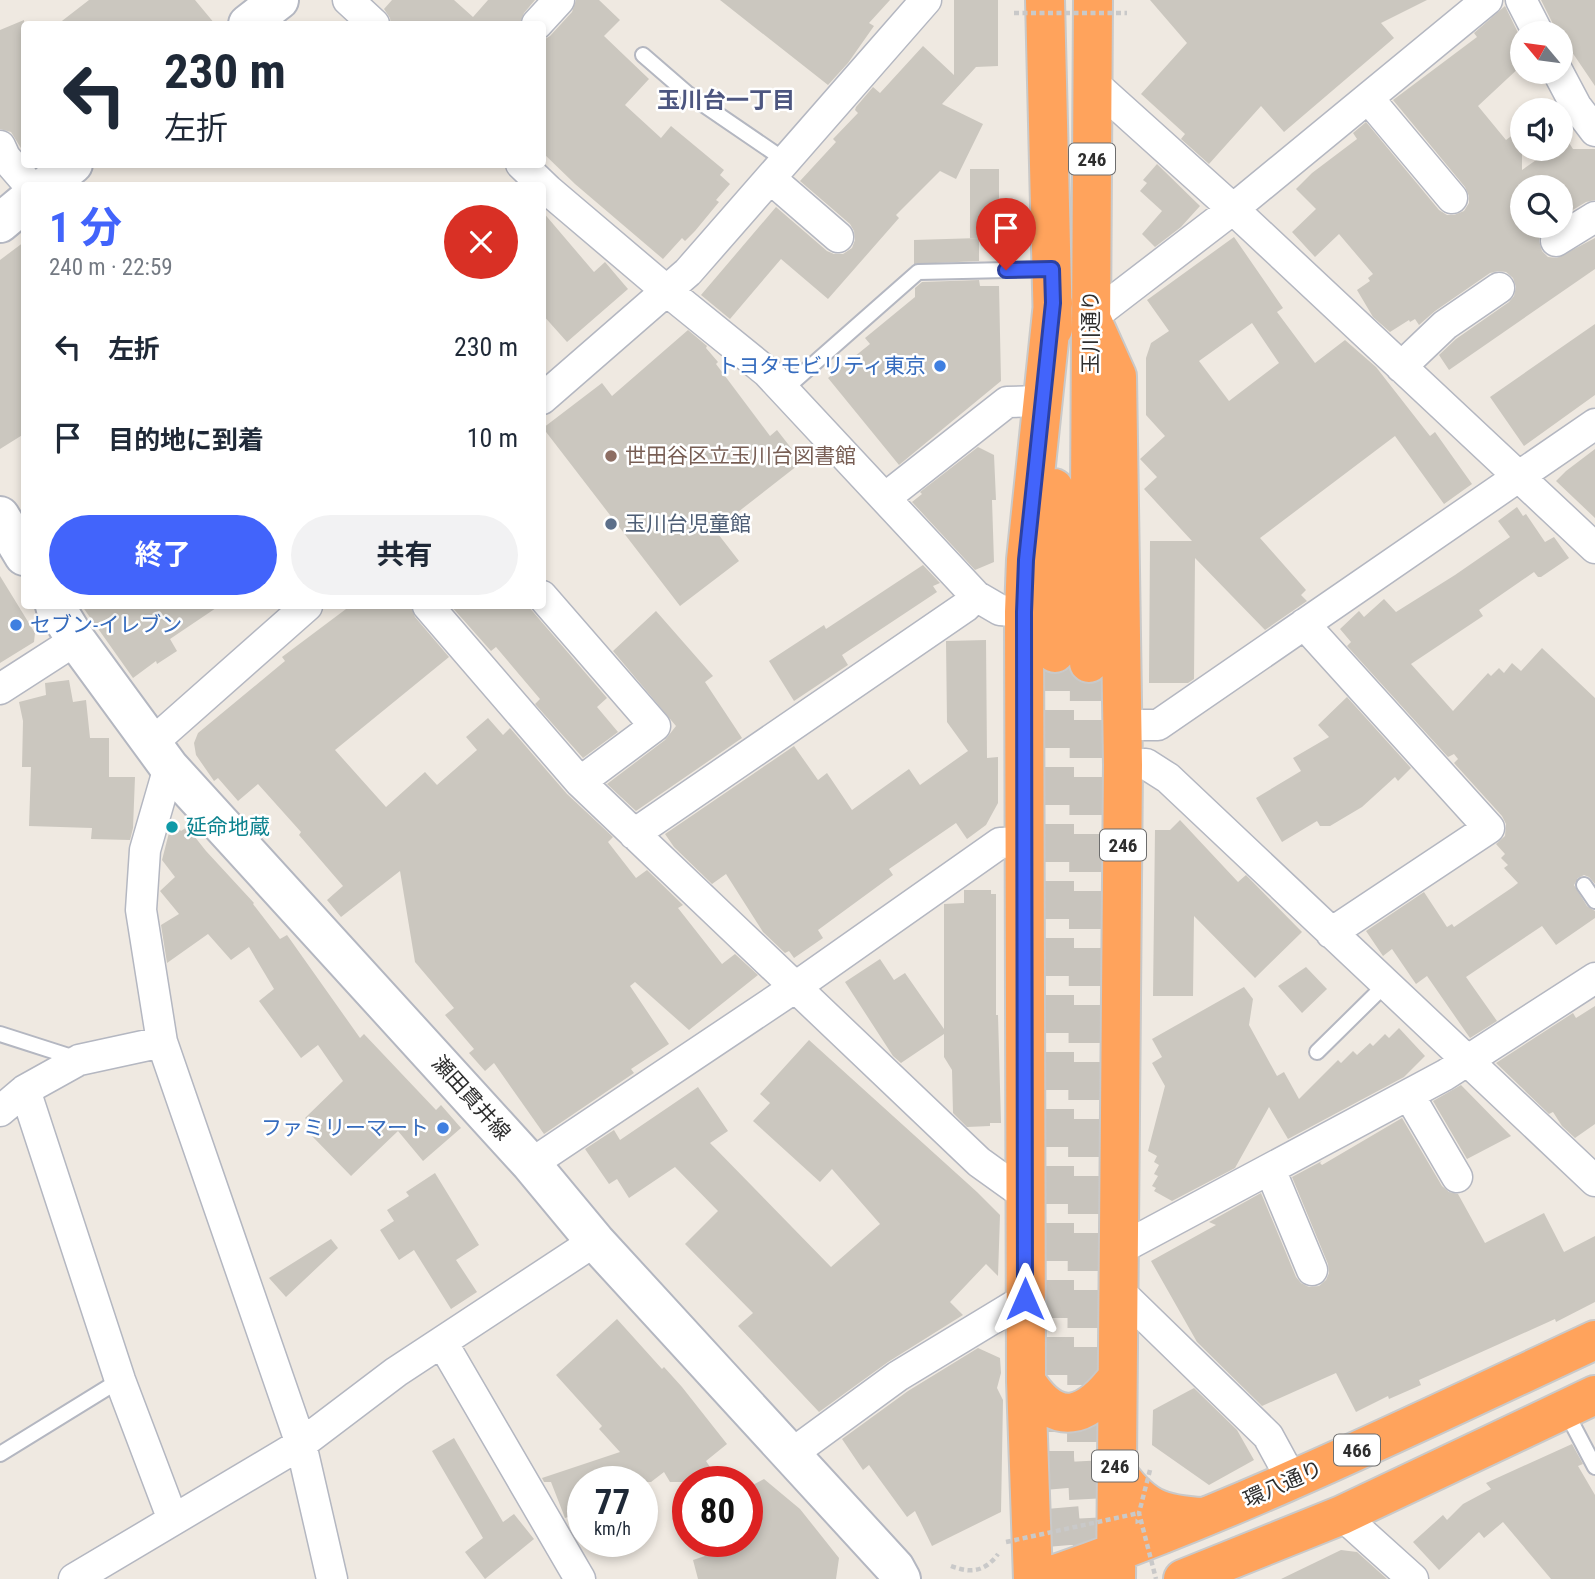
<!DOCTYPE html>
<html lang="ja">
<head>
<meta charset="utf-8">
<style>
  :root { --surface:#fff; --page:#f2f2f3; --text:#1f2937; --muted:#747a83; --accent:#4264fb }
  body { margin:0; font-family:"Roboto Condensed","Noto Sans JP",sans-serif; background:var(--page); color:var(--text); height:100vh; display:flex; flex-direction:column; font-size:26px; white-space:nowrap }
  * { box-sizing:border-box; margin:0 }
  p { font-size:23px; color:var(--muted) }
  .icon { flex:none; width:38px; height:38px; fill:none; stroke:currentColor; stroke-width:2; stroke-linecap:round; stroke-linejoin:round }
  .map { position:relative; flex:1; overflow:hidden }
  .details { position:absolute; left:21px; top:182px; width:525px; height:427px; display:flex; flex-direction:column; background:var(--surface); border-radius:7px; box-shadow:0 4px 10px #0003 }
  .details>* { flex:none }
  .top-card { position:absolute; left:21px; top:21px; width:525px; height:147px; border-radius:7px; box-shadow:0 4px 10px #0003; background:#fff; color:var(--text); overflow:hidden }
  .needle { width:46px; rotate:299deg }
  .controls { position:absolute; left:1510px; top:21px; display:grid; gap:14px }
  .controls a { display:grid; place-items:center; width:63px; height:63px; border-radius:50%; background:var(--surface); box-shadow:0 4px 10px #0003; font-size:35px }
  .speed { position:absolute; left:567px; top:1466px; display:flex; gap:14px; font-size:35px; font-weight:700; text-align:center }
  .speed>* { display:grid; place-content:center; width:91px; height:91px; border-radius:50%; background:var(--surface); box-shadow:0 4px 10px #0003; line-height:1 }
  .speed small { font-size:18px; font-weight:400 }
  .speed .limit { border:10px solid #d22; background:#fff; color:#111 }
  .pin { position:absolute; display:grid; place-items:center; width:60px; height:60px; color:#fff; margin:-72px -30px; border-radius:50% 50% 50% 0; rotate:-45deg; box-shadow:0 0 7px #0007 }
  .pin .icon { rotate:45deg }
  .me { position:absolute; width:77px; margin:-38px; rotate:0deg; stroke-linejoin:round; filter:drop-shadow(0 0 5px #0008) }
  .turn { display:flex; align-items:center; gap:24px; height:147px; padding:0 28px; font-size:32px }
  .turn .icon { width:91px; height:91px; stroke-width:2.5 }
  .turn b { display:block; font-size:49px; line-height:60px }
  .round { display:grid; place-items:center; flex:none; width:74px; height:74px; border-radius:37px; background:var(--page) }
  .overview { display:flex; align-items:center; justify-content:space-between; height:119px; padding:0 28px }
  h1 { font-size:42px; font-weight:700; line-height:52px; color:var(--accent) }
  .button { display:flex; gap:14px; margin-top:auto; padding:14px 28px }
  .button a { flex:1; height:80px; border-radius:42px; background:var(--accent); color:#fff; font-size:28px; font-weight:700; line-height:80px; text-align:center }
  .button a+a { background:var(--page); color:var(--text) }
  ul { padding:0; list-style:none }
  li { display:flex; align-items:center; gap:21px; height:91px; padding:0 28px }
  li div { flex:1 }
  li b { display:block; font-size:26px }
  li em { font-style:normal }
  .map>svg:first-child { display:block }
</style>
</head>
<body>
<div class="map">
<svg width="1595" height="1579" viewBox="0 0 1595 1579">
  <rect width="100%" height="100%" fill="#efe9e1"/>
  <path fill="#cbc7bf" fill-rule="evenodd" d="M89,0H195L215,24H58Z
    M392,0H454L473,17L488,0H535L524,13L520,24H391L390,18L384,9Z
    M576,0H599L620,20L604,36L649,79L625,105L661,138L671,126L724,170L720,175L730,184L716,200L719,202L695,231L685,241L682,238L663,259L575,184L542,152V41L550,36L572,12Z
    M720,0H890L869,23L874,26L848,63L828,85Z
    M954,0H998V66L976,67L942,104L983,124L956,179L940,171L896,215L899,218L828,299L781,259L730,319L701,295L776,207L827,251L834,254H843L852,248L855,240L854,231L850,224L800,181L836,142L833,139L858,113L855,110L856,107L873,87L880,93L923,46L954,75Z
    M1150,0H1427L1381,23L1394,38L1284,132L1261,106L1209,164L1181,139L1185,134L1141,94L1187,43Z
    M1541,0H1595V86L1553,24Z
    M1505,6L1522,41V65L1478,106L1506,140L1522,128V170L1552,149H1561V142L1566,138L1573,149H1595V200L1586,202L1561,217V187H1522V226H1547L1541,232L1539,241L1542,251L1548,257L1557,258L1595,238V269L1449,370L1439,355L1456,339L1509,302L1514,296L1516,287L1513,278L1506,272L1498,271L1490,273L1435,311L1419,325L1415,319L1410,322L1409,320L1390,332L1373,317L1357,290L1370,281L1368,278L1373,274L1339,234L1315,257L1292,232L1316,209L1296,189L1312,173L1357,139L1353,133L1366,122L1439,210L1447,215H1454L1464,211L1469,203V196L1465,187L1393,100L1477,37L1474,33Z
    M24,20V153L11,132L0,129V30Z
    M1157,164L1200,206L1181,227L1155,247L1142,234L1162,211L1140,191L1147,183L1143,180Z
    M970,169H999V238H970Z
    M542,211L594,272L605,262L628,289L567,342L542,314Z
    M1234,237L1283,308L1277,312L1315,363L1345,340L1376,367L1430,436L1435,432L1472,484L1444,504L1395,436L1260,538L1306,590L1301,595L1307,601L1265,630L1195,558L1194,679L1188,683H1149L1150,541H1192L1144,489L1157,477L1140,459L1165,436L1146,415V358L1151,343L1169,331L1147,300ZM1252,323L1279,363L1229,401L1199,361Z
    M979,238V261L914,264V240Z
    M24,242V434L0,449V260Z
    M979,280L980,286H999L1001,381L899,465L828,378L870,344L865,338L915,297V288L922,282Z
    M1595,324V395L1524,446L1490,397Z
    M688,330L707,346L706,348L718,362L716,364L770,436L777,430L802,462L715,530L739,561L680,606L543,428L602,383L612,396Z
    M978,447L994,455L996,500H992L994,562L975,570L912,502L922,494L920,492Z
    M1595,449V518L1556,481L1566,471Z
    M1517,507L1523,516L1526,514L1545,542L1554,537L1569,558L1541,577H1538L1534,572L1479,610L1483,616L1411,664L1453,711L1488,673L1491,676L1499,668L1504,673L1512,663L1521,671L1542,648L1595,698V884L1589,877L1584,875L1578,878L1574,885L1587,906L1595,911V918L1556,945L1542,926L1466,977L1497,1021L1470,1038L1427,976L1416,984L1392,949L1383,956L1366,931L1424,892L1447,927L1452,924L1454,927L1513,887L1518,883L1504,868L1508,865L1501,858L1505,854L1496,844L1505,836L1506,824L1502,816L1454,763L1458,759L1454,754L1448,757L1347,646L1351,642L1340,629L1359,611L1364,617L1384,599L1396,612L1455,575L1510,537L1498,521Z
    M923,565L940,583L933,586L937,592L842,655L848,665L794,701L769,661L824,625L826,629Z
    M0,576L35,633L34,642L0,663Z
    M82,606H219L170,639L177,651L157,664L156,661L133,678Z
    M350,606H411L415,617L449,657L335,750L386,807L425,772L437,785L477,750L466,737L488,718L503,735L510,728L567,794L613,837L608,842L636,878L647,870L683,905L678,908L722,964L735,954L758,975L689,1030L635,982L630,986L669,1044L631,1069L634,1073L544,1134L494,1063L485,1071L469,1053L474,1049L445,1015L454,1008L415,962L400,871L341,917L327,900L343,886L299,835L301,832L258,784L238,801L218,778L214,781L196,755L194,743L198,733L285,661L282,657Z
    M451,606H528L607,698L597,707L618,732L583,758L535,704L540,699L496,647L491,651Z
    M656,611L713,676L705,682L742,738L636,811L607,784L665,740L676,726L613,651Z
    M986,640L987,758L998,757V803L986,825L967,839L956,823L889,869L893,875L818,930L823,938L794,958L789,951L785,953L763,932L726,874L712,884L674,847L665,834L794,746L818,780L827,773L852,810L909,769L920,785L968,751L947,722L946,641Z
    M69,680L73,702L86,700L90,738H109V777H135L133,828L130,840L91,839L92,828L29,826L31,767H22L23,721L19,702L46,695L45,683Z
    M1347,697L1411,768L1398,781L1395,777L1362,807L1330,826H1320L1317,821L1282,842L1256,798L1301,771L1293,758L1329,737L1318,725Z
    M1180,820L1238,882L1246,875L1302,932L1255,978L1194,916L1193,996H1153L1155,830H1170Z
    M172,821L181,831L187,827L206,851L254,903L253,904L280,939L287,935L360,1038L364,1034L436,1110L441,1105L461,1128L423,1161L398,1131L351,1176L312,1136L317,1131L305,1118L343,1081L318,1045L301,1058L259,1001L274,989L249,947L231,960L208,934L167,963L161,925L179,914L160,891L175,877L162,860Z
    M964,890H991V894H996V1015H998L1001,1123H990V1126L967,1127L953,1113L952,1070L944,1057V1034L901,1063L893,1056L845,982L880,959L894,980L905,973L944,1029V904L964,903Z
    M1306,967L1327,989L1302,1013L1278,986Z
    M1244,987L1253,999L1249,1025L1277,1076L1284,1072L1299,1099L1338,1060L1341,1063L1353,1051L1357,1055L1370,1043L1373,1046L1385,1034L1389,1038L1399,1028L1425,1056L1404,1077L1288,1139L1269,1107L1235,1168L1172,1201L1154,1191L1156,1188L1152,1186L1158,1176L1154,1174L1159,1165L1154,1162L1157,1156L1148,1151L1165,1086L1152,1063L1162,1057L1152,1039Z
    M1595,1006V1124L1575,1138L1562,1126L1553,1112L1549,1114L1496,1063L1573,1013L1576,1018Z
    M809,1040L977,1192L1000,1215L998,1276L986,1264L950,1302L963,1315L888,1362L819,1412L738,1326L753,1313L685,1244L718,1211L675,1167L629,1198L617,1179L609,1184L585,1149L614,1130L620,1140L698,1087L728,1131L710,1143L831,1267L880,1224L832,1169L820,1182L753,1121L770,1103L760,1094Z
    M1461,1085L1511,1136L1467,1159L1433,1101Z
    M1402,1118L1442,1186L1449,1192L1458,1194L1485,1243L1544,1213L1564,1252L1595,1236V1302L1556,1322L1555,1319L1419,1380L1421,1385L1389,1399L1388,1396L1356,1412L1336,1373L1262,1406L1197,1342L1151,1261L1216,1225L1209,1222L1261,1193L1296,1277L1301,1283L1309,1287L1319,1286L1326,1280L1329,1273L1328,1264L1292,1177L1322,1161L1320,1163L1322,1165Z
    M435,1173L479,1245L456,1260L477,1292L451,1309L414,1250L399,1260L380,1230L394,1221L387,1210L409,1196L406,1192Z
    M331,1239L338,1248L286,1297L269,1278Z
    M617,1319L662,1369L664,1367L682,1387L727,1444L706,1461L720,1482H670L664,1472L651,1482H583V1512L565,1518L551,1482H544L542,1478L620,1452L599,1429L602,1426L556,1375Z
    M978,1348L1000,1358L1001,1373L997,1388L1003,1400L1001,1512L932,1546L915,1511L907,1517L869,1465L863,1470L842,1439L908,1391Z
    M1194,1388L1237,1430L1254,1460L1209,1485L1152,1445L1153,1410Z
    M454,1438L503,1522L514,1514L534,1539L485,1579L465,1552L483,1538L432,1451Z
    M1572,1444L1583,1464L1578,1466L1595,1495V1579H1551L1503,1522L1484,1538L1479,1532L1439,1570L1413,1542L1443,1515L1447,1520L1463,1504L1491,1489L1486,1483Z
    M764,1479L800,1509L839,1558L836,1579H698L693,1560L705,1556L698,1542H747V1488Z
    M1341,1550L1357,1552L1387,1579H1281Z"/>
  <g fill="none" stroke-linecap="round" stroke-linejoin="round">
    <path stroke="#c8c4bd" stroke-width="38" stroke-dasharray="38 19" stroke-linecap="butt" d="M1055,653V1458L1063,1549L1070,1579
      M1089,663L1086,1456L1090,1534L1100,1579"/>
    <g stroke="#b4b7c1" stroke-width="18">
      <path id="lane" d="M643,55L688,94L786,161
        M784,390L918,272L1051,269
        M1584,885L1595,901
        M0,1034L78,1059
        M1317,1052L1385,985
        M1565,1410L1595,1467
        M0,1454L120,1380"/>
    </g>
    <g stroke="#b4b7c1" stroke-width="33">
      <path id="street" d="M348,0L374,24
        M1521,0L1538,33
        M537,24L559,0
        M1558,72L1576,106L1595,131
        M1093,83L1233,209L1595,548
        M1368,98L1452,198
        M0,146L5,157L30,186
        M521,164L548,190L667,291L767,372L976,596L1000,610L1024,612
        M771,179L838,237
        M1556,241L1595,217
        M1091,318L1233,209L1487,0
        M1401,367L1445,325L1499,288
        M542,399L688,272L926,0
        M885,498L1007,402L1042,401
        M542,596L655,726L580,782
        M428,606L580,782L979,1162L1025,1195
        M1304,624L1489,828L1331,933
        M0,689L76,640
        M1123,725H1158L1595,424
        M152,743L307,606
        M1123,765L1146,764L1168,778L1595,1181
        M169,767L145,850L141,910L162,1042L301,1444L332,1579
        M634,834L965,607L976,596
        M25,1090L120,1380L173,1520
        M1409,1095L1457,1177
        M0,1111L25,1090L79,1060L162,1042
        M531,1164L794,988L1000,843L1026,842
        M1270,1169L1312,1270
        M1120,1249L1445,1075L1595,978
        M1119,1291L1268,1436L1292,1480
        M442,1342L580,1579
        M790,1455L898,1376L1025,1299
        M1342,1515L1413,1579
        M74,1579L301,1444L396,1372L595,1241"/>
    </g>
    <g stroke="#b4b7c1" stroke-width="42">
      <path id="secondary" d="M248,24L279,0
        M46,186L73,164
        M0,223L24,203
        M0,516L24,556
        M55,606L76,640L169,767L531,1164L595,1241L895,1568L901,1579"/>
    </g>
    <g stroke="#c9c9c9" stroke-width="42">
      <path id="highway" d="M1045,0L1053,329
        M1091,318L1117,376L1123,765L1116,1579
        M1054,488L1055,653
        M1089,663L1093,0
        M1026,1381C1057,1429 1086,1418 1117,1378
        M1115,1469C1141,1507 1159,1515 1204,1517
        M1033,1579L1026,1381L1024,612L1026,560L1053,303
        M1041,1579C1232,1514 1413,1425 1595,1340
        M1183,1579L1342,1515L1595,1395"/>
    </g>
    <path stroke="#c9c9c9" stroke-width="4.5" stroke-dasharray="5 3.5" stroke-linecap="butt" d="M951,1566C970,1573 984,1573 998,1554"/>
    <use href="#lane" stroke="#fff" stroke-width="14"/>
    <use href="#street" stroke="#fff" stroke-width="30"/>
    <use href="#secondary" stroke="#fff" stroke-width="38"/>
    <use href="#highway" stroke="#ffa35c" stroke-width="38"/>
    <path stroke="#c9c9c9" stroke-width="4.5" stroke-dasharray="5 3.5" stroke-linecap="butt" d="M1014,13H1127
      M1150,1470L1139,1513L1156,1579
      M1006,1542L1139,1513"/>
  </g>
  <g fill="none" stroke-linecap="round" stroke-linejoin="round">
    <g stroke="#2b41a3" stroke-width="18">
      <path id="route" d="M1006,270L1052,269L1053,303L1026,560L1024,612L1025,1299"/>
    </g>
    <use href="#route" stroke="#4264fb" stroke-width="12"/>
  </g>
  <g fill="#3f7fe0" stroke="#fff" stroke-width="2.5">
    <circle cx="940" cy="366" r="7"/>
    <circle cx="16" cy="625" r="7"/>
    <circle cx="443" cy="1128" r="7"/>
  </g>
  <circle fill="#8d6e63" stroke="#fff" stroke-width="2.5" cx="611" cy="456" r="7"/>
  <circle fill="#5c6f8a" stroke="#fff" stroke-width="2.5" cx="611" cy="524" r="7"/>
  <circle fill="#0f9aa8" stroke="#fff" stroke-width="2.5" cx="172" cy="827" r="7"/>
  <g text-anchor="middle" stroke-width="5" stroke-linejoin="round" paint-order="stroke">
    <g fill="#fff" stroke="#6d6d6d" stroke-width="2">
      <rect x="1069" y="143.5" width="46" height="31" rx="5"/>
      <rect x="1100" y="829.5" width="46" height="31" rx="5"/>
      <rect x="1334" y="1434.5" width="46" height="31" rx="5"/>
      <rect x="1092" y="1450.5" width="46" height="31" rx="5"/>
    </g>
    <g font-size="19" font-weight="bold" fill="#2e2e2e">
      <text x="1092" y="166">246</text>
      <text x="1123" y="852">246</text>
      <text x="1357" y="1457">466</text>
      <text x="1115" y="1473">246</text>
    </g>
    <g font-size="21" fill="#2e2e2e" stroke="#fff">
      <text transform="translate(1091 332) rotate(-90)" y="7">玉川通り</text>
      <text transform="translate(471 1098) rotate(48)" y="7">瀬田貫井線</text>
      <text transform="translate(1283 1484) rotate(-24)" y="7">環八通り</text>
    </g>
    <g font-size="21" fill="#366cbe" stroke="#fff" text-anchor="end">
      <text x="926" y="373">トヨタモビリティ東京</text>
      <text x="30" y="632" text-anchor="start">セブン-イレブン</text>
      <text x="429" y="1135">ファミリーマート</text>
    </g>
    <g font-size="21" fill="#785e54" stroke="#fff" text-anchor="start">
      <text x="625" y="463">世田谷区立玉川台図書館</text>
    </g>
    <g font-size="21" fill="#4e5e75" stroke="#fff" text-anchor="start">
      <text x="625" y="531">玉川台児童館</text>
    </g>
    <g font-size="21" fill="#0d838f" stroke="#fff" text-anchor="start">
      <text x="186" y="834">延命地蔵</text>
    </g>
    <g font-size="23" font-weight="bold" fill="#4d5680" stroke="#fff">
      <text x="726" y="108">玉川台一丁目</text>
    </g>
  </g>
</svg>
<div class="controls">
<a><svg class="needle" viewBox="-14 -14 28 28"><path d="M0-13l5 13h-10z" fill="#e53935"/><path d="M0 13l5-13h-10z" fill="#747a83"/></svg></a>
<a><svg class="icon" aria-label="sound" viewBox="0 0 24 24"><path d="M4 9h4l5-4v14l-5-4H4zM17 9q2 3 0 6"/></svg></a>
<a><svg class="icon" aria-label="search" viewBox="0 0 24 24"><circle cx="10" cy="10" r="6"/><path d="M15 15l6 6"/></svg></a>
</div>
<div class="speed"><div>77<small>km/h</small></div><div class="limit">80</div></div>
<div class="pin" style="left:1006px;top:270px;background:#d93025"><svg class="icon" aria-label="arrive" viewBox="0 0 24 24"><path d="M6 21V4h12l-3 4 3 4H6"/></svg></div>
<svg class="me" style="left:1025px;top:1299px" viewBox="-20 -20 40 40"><path d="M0-17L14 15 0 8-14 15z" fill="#4264fb" stroke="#fff" stroke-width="4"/></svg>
<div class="top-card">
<div class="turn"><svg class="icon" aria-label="left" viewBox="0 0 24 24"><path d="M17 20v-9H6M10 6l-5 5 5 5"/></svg><div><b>230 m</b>左折</div></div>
</div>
<section class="details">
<div class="overview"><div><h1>1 分</h1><p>240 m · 22:59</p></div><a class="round" style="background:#d93025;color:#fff"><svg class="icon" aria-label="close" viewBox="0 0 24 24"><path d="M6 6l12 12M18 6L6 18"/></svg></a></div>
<ul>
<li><svg class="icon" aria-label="left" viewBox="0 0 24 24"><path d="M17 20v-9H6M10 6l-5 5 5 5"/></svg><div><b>左折</b></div><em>230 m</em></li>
<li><svg class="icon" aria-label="arrive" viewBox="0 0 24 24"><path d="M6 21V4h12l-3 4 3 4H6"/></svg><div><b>目的地に到着</b></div><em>10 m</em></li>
</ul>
<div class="button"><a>終了</a><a>共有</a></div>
</section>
</div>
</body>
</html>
